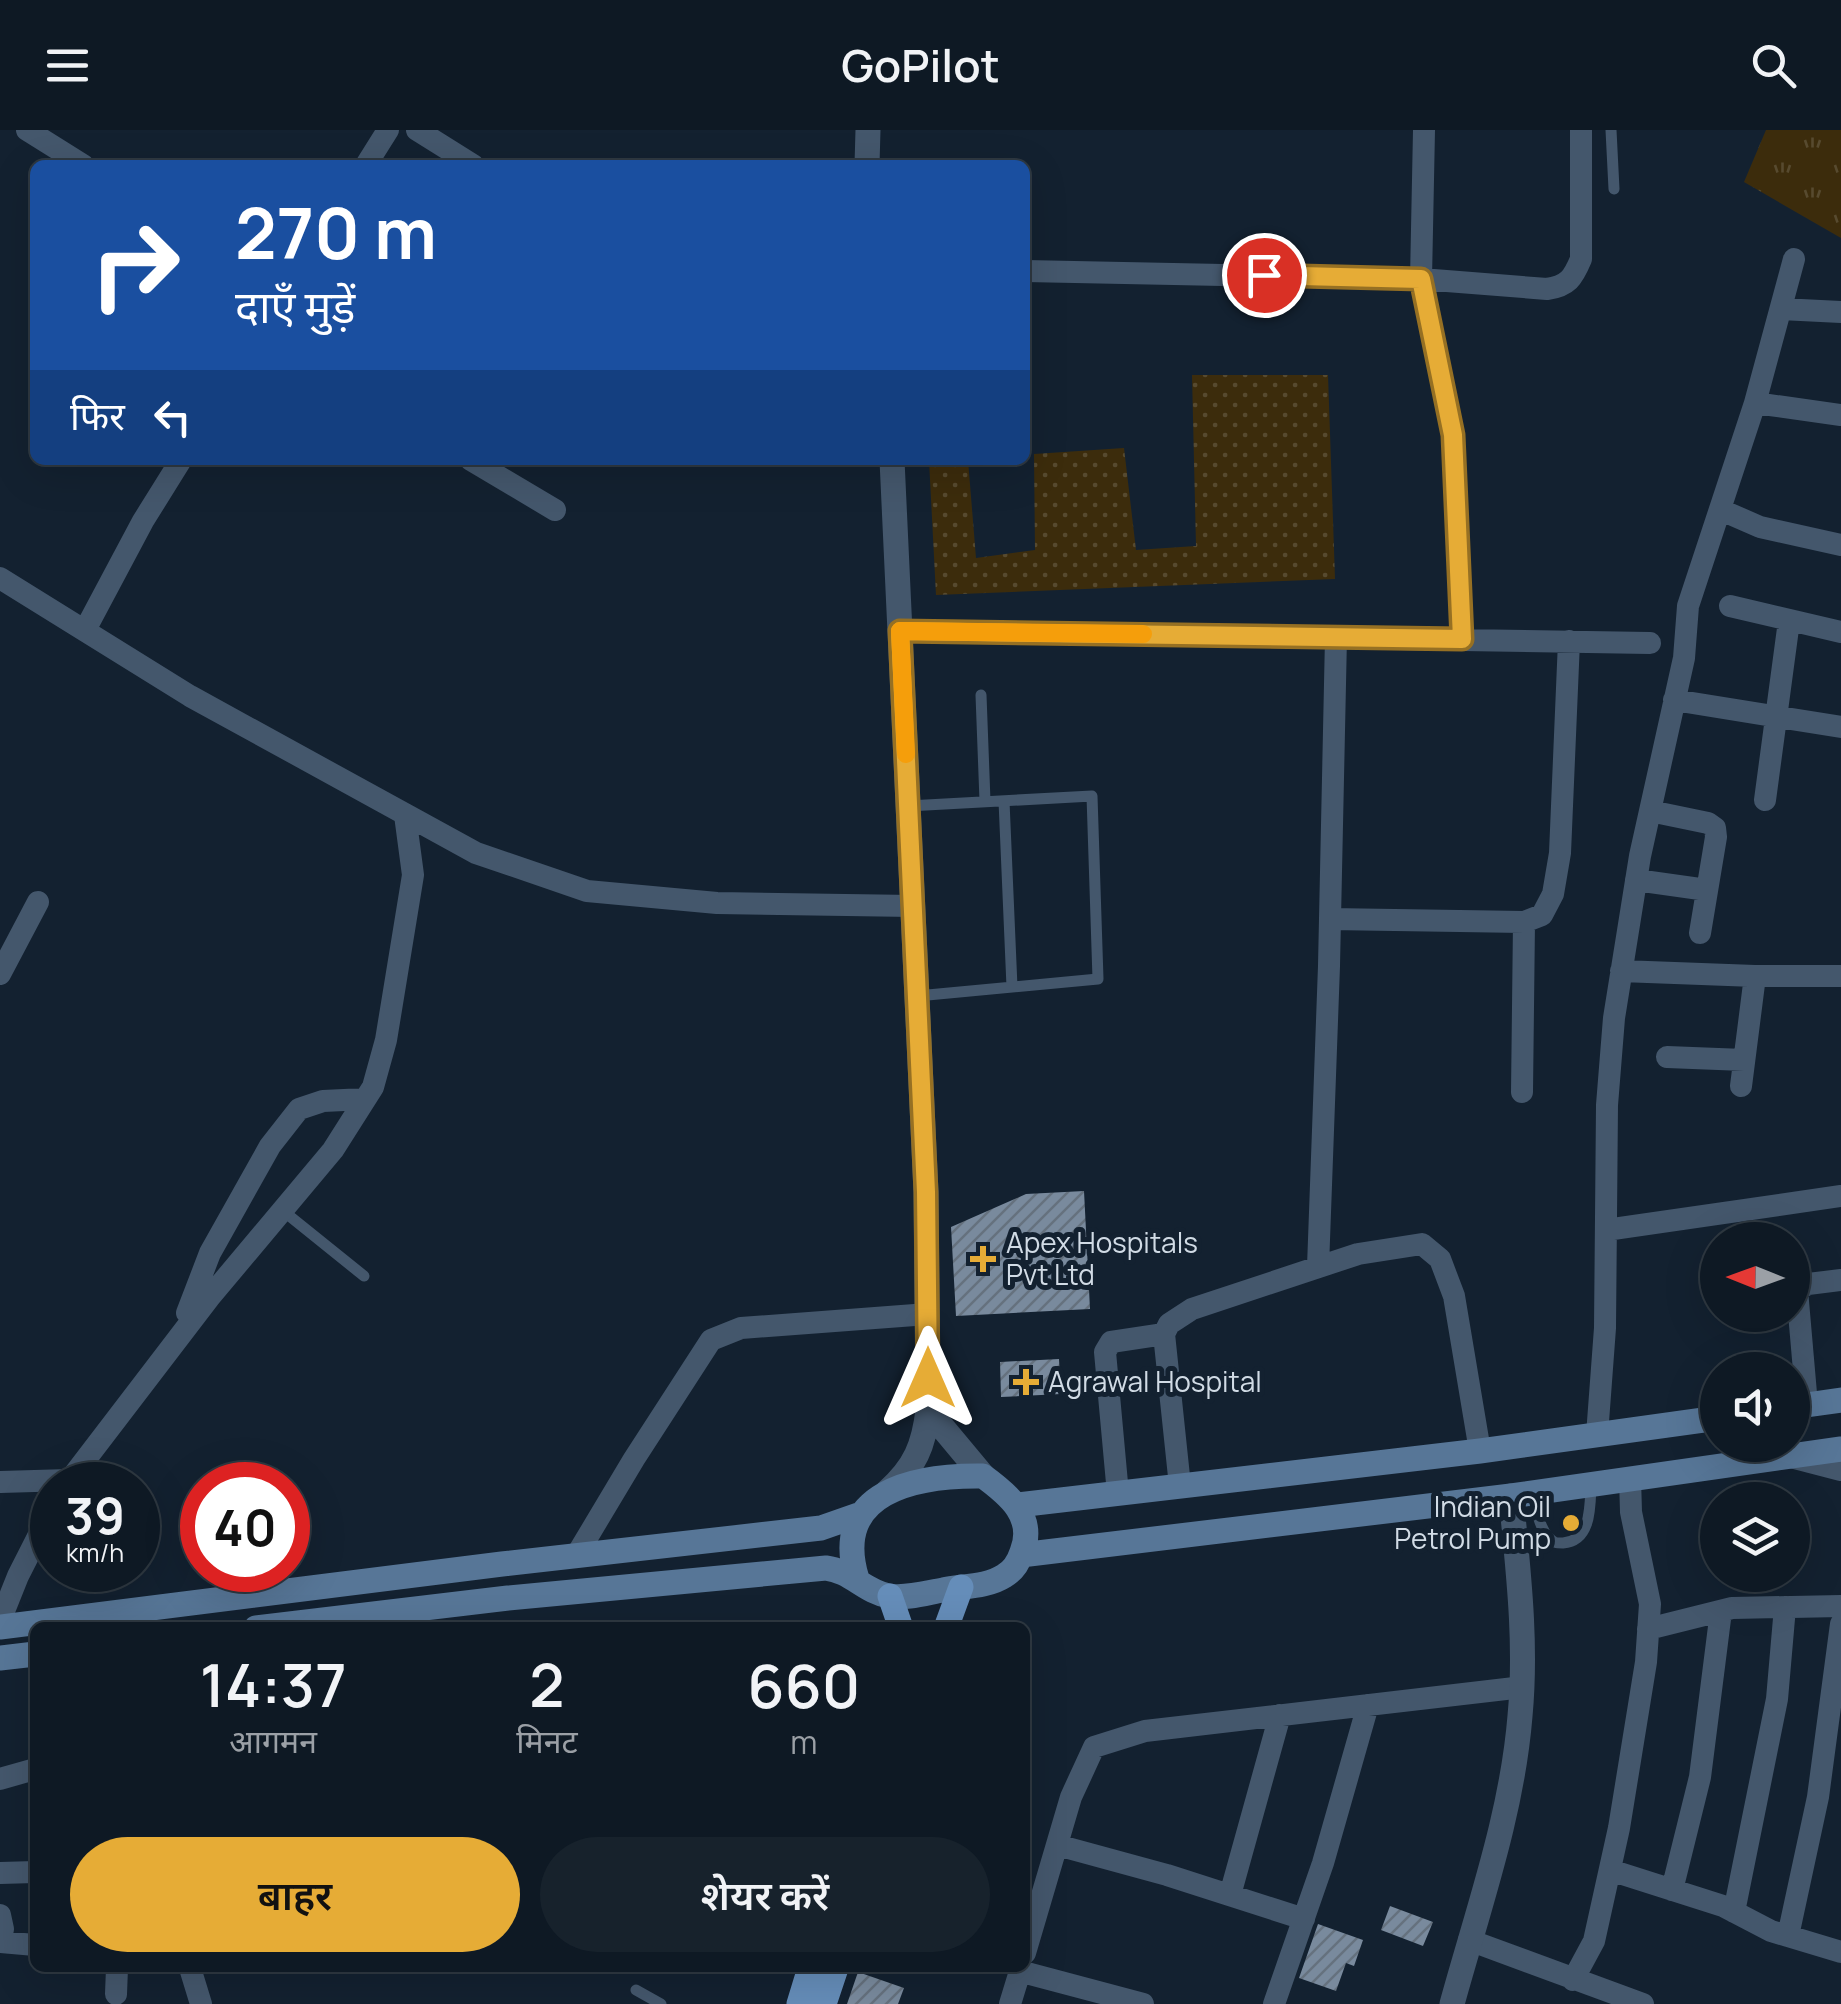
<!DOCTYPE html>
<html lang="hi">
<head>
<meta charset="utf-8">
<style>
  :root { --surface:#0e1924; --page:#17222c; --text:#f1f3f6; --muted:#9ba0a6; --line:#2e3841; --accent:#e6ac36 }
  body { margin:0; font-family:Manrope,"Noto Sans Devanagari",sans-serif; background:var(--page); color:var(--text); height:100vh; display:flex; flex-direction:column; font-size:38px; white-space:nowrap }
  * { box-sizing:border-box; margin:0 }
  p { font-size:32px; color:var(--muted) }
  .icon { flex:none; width:55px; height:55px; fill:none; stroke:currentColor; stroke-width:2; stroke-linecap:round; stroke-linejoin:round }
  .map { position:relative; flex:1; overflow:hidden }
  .details { position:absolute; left:30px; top:1492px; width:1000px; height:350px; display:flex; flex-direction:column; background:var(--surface); border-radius:15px; box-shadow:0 10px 40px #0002,0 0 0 2px var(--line) }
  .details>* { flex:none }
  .banner { position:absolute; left:30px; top:30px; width:1000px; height:305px; border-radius:15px; box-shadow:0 10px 40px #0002,0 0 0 2px var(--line); background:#1a4fa0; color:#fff; overflow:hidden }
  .needle { width:65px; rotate:271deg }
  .buttons { position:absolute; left:1700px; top:1092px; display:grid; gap:20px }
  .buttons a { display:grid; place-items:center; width:110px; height:110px; border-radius:50%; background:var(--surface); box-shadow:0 10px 40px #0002,0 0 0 2px var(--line); font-size:50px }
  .speed { position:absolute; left:30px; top:1332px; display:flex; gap:20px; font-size:50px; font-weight:700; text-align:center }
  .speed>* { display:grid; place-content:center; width:130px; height:130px; border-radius:50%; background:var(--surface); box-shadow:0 10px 40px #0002,0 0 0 2px var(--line); line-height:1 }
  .speed small { font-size:25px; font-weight:400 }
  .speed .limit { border:15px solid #d22; background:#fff; color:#111 }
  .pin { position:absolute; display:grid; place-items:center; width:85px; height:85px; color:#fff; margin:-42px; border:5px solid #fff; border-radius:50%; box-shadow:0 2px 10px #0007 }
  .me { position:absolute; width:110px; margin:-55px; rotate:0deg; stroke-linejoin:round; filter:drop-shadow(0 0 8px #0008) }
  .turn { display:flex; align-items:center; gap:35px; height:210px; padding:0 40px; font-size:45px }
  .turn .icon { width:130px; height:130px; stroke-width:2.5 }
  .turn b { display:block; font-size:70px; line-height:85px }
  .then { display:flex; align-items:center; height:95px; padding:0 40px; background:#0003; gap:20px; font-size:38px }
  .eta { display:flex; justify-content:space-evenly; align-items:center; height:170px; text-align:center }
  .eta b { font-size:60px; font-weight:600; line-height:70px }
  .button { display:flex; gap:20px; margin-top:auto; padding:20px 40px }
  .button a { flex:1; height:115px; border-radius:60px; background:var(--accent); color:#111; font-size:40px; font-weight:600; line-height:115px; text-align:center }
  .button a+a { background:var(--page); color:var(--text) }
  header { display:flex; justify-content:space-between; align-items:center; height:130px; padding:0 40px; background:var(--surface); font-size:45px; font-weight:600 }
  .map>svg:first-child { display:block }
</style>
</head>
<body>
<header><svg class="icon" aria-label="menu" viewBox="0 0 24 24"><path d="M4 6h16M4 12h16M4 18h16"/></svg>GoPilot<svg class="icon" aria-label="search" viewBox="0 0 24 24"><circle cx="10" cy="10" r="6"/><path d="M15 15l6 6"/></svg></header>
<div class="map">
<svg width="1841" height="1874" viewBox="0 0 1841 1874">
  <defs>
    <pattern id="grass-tufts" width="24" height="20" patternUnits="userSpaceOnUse" patternTransform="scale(2.5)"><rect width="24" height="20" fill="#3c2c0c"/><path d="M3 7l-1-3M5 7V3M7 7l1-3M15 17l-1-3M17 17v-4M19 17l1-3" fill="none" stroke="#574a2f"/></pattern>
    <pattern id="park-dots" width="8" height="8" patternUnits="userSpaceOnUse" patternTransform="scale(2.5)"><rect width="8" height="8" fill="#3c2c0c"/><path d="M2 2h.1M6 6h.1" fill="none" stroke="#574a2f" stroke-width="1.8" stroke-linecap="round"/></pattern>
    <pattern id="building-hatch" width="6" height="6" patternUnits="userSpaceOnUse" patternTransform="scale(2.5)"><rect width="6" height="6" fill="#798a9d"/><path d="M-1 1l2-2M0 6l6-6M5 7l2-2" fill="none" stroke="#65717e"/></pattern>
  </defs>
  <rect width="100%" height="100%" fill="#132130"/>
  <path fill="url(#grass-tufts)" d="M1766,0H1841V108L1744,52Z"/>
  <path fill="url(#park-dots)" d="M1192,245H1328L1335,449L936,465L929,330H968L976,428L1035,420L1034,324L1124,318L1136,420L1196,416Z"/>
  <path fill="url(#building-hatch)" d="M1084,1061L1090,1179L956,1186L951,1097L1026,1064Z
    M1059,1229L1061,1264L1001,1267L1000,1232Z
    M1390,1776L1433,1792L1423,1816L1381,1800Z
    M1318,1794L1363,1810L1354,1836L1346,1833L1336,1861L1299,1848Z
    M858,1842L904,1858L898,1874H847Z"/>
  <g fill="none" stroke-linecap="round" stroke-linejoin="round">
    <path stroke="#44576c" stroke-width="11" d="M1611,0L1614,59
      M981,565L985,671
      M1004,671L1012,857
      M908,676L1092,666L1098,849L917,866
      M282,1080L364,1146
      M1532,1363C1536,1376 1539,1398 1549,1408C1554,1413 1556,1413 1563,1413C1592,1411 1590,1375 1591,1354
      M636,1860L661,1874"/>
    <path stroke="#44576c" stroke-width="22" d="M27,0L83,35
      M417,0L473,35
      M1424,0L1421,149L1453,305L1462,509
      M366,35L388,0
      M1025,141L1421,149L1547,159C1568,156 1573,148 1581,129V0
      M1781,179L1841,182
      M1755,273L1794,129
      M471,330L555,380
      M1721,380L1760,397L1841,415
      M0,448L190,566L476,723L587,761L717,773L913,776
      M1730,476L1841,502
      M85,500L143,391L181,330
      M901,501L1650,513
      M1674,570L1841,597
      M1765,670L1789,491
      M1650,681L1708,693L1715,698L1716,707L1700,803
      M1636,750L1707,760
      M1330,789L1524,792L1542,785L1553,764L1560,723L1569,511
      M1621,841L1755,846L1741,956
      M0,844L38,772
      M1755,846H1841
      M1667,927L1744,930
      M1522,962L1524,792
      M1606,1100L1841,1066
      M1318,1137L1329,836L1336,507
      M187,1183L210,1123L270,1016L299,979L323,971L365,969
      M1807,1275L1797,1160L1808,1154L1841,1150
      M1597,1305L1605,1198L1607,975L1614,888L1640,726L1684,528L1688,476L1755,273L1841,285
      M1791,1327L1841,1340
      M0,1352L69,1350
      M66,1355L209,1168L333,1020L373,957L386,910L413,745L405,685
      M1180,1356L1164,1204L1169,1194L1192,1179L1358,1124L1422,1114L1440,1129L1454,1166L1480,1321
      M1118,1364L1105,1222L1111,1212L1164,1204
      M576,1426L634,1329L711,1210L741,1198L928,1184
      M0,1491L18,1446L52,1379
      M1648,1499L1732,1478L1841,1476
      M0,1649L35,1639
      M1057,1715L1167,1745L1304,1789
      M1610,1740L1723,1776L1771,1801L1841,1822
      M0,1743L35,1742
      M1672,1760L1700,1647L1721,1481
      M1230,1765L1280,1585
      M1734,1782L1777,1569L1785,1477
      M0,1785L3,1799L0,1811
      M1788,1806L1818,1667L1841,1494
      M1469,1810L1643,1874
      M0,1812L35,1815
      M1025,1823L1071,1667L1094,1617L1145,1601L1523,1557
      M190,1838L201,1874
      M1019,1841L1143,1874
      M1573,1850L1594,1811L1619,1698L1646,1532L1650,1474L1631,1382L1630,1348
      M116,1864L117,1838
      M1010,1874L1021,1838
      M1274,1874L1323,1733L1368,1575"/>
    <path stroke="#44576c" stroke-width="25" d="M867,35L868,0
      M928,1280L983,1346
      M888,1361C915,1337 924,1315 928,1280L926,1062L892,330
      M1452,1874C1478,1779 1512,1685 1520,1586C1527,1512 1518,1439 1511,1366"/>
    <path stroke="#577697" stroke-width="25" d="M1792,1277L1841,1270
      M1018,1375L1480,1321L1718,1288
      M1021,1425L1511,1366L1841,1319
      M0,1497L502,1434L821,1398L861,1384
      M256,1498L508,1468L826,1438C851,1441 865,1462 889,1466C906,1469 926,1463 943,1460C962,1456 987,1457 1004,1446C1013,1441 1019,1431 1022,1422C1036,1387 1009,1365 983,1346C916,1345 830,1361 857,1449
      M0,1528L35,1524"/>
    <path stroke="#658db9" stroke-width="25" d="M890,1466L901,1498
      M946,1498L961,1457
      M799,1874L810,1838
      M824,1874L836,1838"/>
  </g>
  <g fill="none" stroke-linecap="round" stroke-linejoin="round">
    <g stroke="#967023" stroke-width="25">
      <path id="route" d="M928,1248L926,1062L900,501L1462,509L1453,305L1421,149L1264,145"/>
    </g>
    <use href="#route" stroke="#e6ac36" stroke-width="18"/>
    <path stroke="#f59e0b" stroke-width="18" d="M906,624L900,501L1143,504"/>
  </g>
  <g fill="#e6ac36" stroke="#132130" stroke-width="4">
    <path d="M978 1114h10v10h10v10h-10v10h-10v-10h-10v-10h10z"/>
    <path d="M1021 1237h10v10h10v10h-10v10h-10v-10h-10v-10h10z"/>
    <circle cx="1571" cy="1393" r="10"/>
  </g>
  <g text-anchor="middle" stroke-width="10" stroke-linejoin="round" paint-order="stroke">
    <g font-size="28" fill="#d1dbe5" stroke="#132130" text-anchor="start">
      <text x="1006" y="1123">Apex Hospitals<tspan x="1006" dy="32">Pvt Ltd</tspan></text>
      <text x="1048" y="1262">Agrawal Hospital</text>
      <text x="1551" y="1387" text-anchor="end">Indian Oil<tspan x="1551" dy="32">Petrol Pump</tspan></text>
    </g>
  </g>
</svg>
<div class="buttons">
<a><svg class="needle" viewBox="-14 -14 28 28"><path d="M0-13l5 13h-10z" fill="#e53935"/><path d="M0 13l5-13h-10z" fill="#9ba0a6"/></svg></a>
<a><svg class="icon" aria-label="sound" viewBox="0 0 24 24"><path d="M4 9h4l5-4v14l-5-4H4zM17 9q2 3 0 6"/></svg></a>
<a><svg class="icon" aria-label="layers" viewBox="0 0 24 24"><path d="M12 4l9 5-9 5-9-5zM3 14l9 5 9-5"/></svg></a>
</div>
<div class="speed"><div>39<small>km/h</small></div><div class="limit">40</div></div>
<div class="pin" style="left:1264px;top:145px;background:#d93025"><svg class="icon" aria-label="arrive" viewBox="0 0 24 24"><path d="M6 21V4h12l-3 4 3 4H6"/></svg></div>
<svg class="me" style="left:928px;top:1248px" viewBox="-20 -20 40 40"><path d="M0-17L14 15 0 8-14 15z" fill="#e6ac36" stroke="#fff" stroke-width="4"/></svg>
<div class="banner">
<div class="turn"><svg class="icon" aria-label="right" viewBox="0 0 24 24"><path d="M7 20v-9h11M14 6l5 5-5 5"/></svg><div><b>270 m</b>दाएँ मुड़ें</div></div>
<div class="then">फिर<svg class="icon" aria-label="left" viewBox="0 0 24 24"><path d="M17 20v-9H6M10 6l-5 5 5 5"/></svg></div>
</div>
<section class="details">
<div class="eta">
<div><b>14:37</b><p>आगमन</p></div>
<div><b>2</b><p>मिनट</p></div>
<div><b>660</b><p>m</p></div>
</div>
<div class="button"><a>बाहर</a><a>शेयर करें</a></div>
</section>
</div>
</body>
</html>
